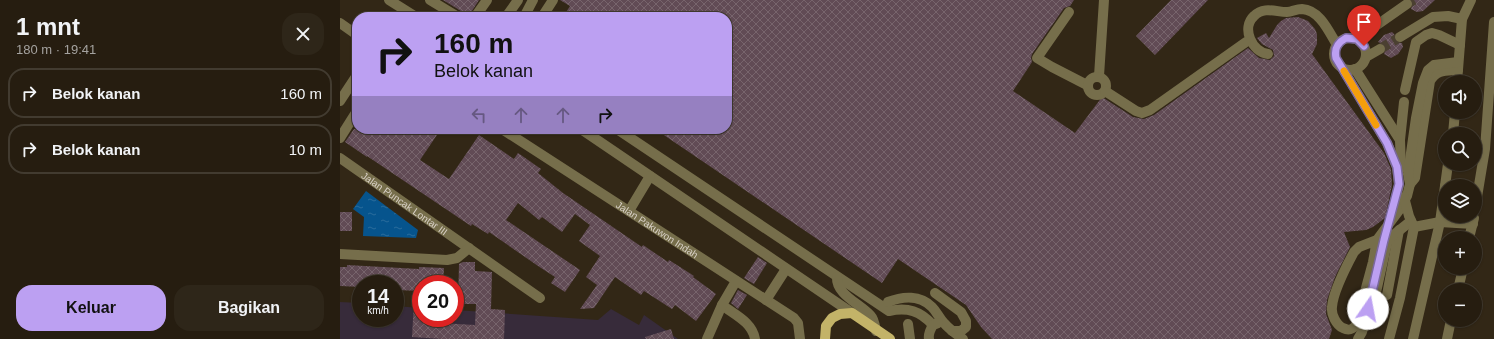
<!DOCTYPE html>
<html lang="id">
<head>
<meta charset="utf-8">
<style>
  :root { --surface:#261d10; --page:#2e2619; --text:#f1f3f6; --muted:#a4a29f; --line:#423b30; --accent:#bca0f2 }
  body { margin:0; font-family:Arial,sans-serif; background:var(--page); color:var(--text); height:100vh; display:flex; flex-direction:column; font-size:15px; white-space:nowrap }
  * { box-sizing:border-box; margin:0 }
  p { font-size:13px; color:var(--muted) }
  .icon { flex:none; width:22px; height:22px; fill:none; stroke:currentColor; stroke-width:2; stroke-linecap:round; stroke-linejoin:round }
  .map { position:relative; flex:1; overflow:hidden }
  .side { display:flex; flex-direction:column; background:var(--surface); width:340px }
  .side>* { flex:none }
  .banner { position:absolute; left:12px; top:12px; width:380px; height:122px; border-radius:16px; box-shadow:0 1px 3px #0004,0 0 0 1px var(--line); background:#bca0f2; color:#111; overflow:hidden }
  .tools { position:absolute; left:1098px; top:75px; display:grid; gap:8px }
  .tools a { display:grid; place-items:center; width:44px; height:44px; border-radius:50%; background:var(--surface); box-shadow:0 1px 3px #0004,0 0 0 1px var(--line); font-size:20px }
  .speed { position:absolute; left:12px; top:275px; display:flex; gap:8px; font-size:20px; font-weight:700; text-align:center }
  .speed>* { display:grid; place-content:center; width:52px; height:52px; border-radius:50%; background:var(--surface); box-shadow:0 1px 3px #0004,0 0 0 1px var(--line); line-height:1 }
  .speed small { font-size:10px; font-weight:400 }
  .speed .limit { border:6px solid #d22; background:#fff; color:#111 }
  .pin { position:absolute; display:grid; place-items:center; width:34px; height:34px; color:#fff; margin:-41px -17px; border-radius:50% 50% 50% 0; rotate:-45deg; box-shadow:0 0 4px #0007 }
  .pin .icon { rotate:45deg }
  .me { position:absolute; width:44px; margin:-22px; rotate:12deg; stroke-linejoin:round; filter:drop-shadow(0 0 3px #0008) }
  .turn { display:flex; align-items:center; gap:14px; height:84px; padding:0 16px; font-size:18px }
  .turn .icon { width:52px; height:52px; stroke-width:2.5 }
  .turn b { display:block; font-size:28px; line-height:34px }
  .lanes { display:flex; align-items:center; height:38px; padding:0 16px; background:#0003; justify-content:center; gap:20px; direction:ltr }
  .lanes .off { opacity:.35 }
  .round { display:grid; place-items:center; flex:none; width:42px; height:42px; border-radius:16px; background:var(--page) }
  .headline { display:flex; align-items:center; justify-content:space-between; height:68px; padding:0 16px }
  h1 { font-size:24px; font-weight:700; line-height:30px }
  .action { display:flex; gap:8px; margin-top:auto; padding:8px 16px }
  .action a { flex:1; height:46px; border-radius:16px; background:var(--accent); color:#111; font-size:16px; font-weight:700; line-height:46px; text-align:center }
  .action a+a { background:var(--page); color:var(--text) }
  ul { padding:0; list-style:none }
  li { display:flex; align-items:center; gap:12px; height:50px; margin:0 8px 6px; padding:0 8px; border:2px solid var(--line); border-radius:16px }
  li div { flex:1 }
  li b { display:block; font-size:15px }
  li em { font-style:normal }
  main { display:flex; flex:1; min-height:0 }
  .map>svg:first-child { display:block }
</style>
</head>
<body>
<main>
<section class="side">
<div class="headline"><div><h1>1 mnt</h1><p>180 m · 19:41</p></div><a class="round"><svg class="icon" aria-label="close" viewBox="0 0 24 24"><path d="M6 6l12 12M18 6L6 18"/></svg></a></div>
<ul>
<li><svg class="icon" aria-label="right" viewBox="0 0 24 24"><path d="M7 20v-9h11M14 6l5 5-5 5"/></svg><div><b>Belok kanan</b></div><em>160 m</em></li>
<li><svg class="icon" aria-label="right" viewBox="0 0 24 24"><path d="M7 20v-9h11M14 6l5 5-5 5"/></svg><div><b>Belok kanan</b></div><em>10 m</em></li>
</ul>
<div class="action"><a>Keluar</a><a>Bagikan</a></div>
</section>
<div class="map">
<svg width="1154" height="339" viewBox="0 0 1154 339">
  <defs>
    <pattern id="water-ripples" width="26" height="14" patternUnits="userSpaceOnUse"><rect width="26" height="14" fill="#06548d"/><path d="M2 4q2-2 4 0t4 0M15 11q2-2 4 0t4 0" fill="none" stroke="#2a6c9c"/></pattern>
    <pattern id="building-cross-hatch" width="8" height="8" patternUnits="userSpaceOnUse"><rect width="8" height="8" fill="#614b55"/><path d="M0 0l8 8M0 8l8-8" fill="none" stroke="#77646c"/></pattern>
  </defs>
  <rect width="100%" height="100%" fill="#322716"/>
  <path fill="#372b3a" d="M0,302L21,303V318H55V306L81,308V318H115V310L258,320L271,309L299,325L304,315L338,339H0Z"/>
  <path fill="url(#water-ripples)" d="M26,191L78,230L76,238L23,236L24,217L13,209Z"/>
  <path fill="url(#building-cross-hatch)" d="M103,0H139L128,17H125L121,11Z
    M220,0H734L730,6L724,8L692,54L691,58L692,62L673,91L735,133L762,97L793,117L804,119L814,115L908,48L919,58L930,60L934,56L933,50L922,44L917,38L926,33L929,38L937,25L941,21L946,18L958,17L968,21L975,29L977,34V44L972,54L1044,153L1051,169L1052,185L1045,218L1033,227L1026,230L1004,232L1010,247L995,277L987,300L986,314L992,330L989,339H652L641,327L626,305L558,259L542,283L315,129H387V17H223L230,6Z
    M831,0H868L815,55L796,36Z
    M1072,0H1095L1083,11L1077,12L1071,9L1073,4Z
    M1052,32L1054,34L1055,41L1057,43H1062L1063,47L1058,54L1051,58L1044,54L1046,49L1045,45L1038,42L1044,35Z
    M14,129H101L80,160L109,179L139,135L174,159L178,153L201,169L198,173L223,193L302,247L303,245L328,262L329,260L354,276L353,277L376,294L356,321L335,305L332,309L304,291L301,295L275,277L254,308L240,309L257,285L246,277L260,256L239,241L250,225L235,214L222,232L202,217L199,220L178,203L166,220L240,270L225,292L211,283L215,277L198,266L149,232L148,234L132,224L131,226L27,156V157L5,142Z
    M0,212H12V231H0Z
    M418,257L427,263L414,284L404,278Z
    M123,262H135V271L152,272L151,309L165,310L164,339H102L72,337L74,301H81V318H101L100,323L135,325L136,304H118L119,264Z
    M7,265L79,269V267L104,268L103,284H81V291L55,290V284H21V287L0,286V267H7Z
    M398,290L407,295L398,309L391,303Z
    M331,329L334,339H306L305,337Z"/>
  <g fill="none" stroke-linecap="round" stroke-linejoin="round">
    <path stroke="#4b4031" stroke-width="10" stroke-dasharray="10 5" stroke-linecap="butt" d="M1067,4L1074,0
      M1040,49L1060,37"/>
    <g stroke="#766e4b" stroke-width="10">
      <path d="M49,0L76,17"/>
      <path d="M90,0L118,17"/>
      <path d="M729,12L697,58L712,67L747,85"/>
      <path d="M135,17L147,0"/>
      <path d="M166,17L178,0"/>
      <path d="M184,17L193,0"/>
      <path d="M202,17L213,0"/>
      <path d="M0,23L17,35"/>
      <path d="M1060,37L1093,17L1108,16L1122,19"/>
      <circle cx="1010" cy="54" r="16"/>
      <path d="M1017,39L1067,4"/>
      <path d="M928,54C912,52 901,28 914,16C924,6 936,12 947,12C952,12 956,9 962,9C980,10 989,32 997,45"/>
      <path d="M1026,57L1040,49"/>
      <path d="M1001,66L1047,143L1057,167L1059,185L1051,218"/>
      <path d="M1015,69L1060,140"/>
      <path d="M759,76L764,0"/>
      <circle cx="757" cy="86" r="9"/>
      <path d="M1117,82L1122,19L1131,0"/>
      <path d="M1065,90L1076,42L1086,35L1092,33L1099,35L1120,45"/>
      <path d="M765,91L796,111L802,113L810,110L906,42"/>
      <path d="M0,101L17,75"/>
      <path id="s1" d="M162,129L454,318L458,323L460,339"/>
      <path d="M241,129L512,313"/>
      <path d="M277,129L549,311C568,307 580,311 593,325"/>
      <path d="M1113,134L1115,112"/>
      <path d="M0,138L17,111"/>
      <path id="s2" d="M0,158L200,298"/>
      <path d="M1061,168L1060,140L1064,102"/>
      <path d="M1070,184L1075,178L1090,81C1097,69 1106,71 1118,70"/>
      <path d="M1105,186L1108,164"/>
      <path d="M1135,209L1145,149L1154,22"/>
      <path d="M289,211L310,176"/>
      <path d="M1074,227L1100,222L1133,224"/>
      <path d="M1129,238L1134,218"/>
      <path d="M1037,240L1019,247L1014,252C1007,265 993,293 992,307C991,314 996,325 1003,328C1009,331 1012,330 1016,325L1033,262L1037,240L1060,209L1067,196L1070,184L1068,174L1076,118L1083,83L1088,70L1094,65L1118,62"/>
      <path d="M0,254L107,260L117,258L129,248"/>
      <path d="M497,277C496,295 521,304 531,316C534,319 535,326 536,331"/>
      <path d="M1118,290L1123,268"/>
      <path d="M595,293L621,312L626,321V327L621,331H612"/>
      <path d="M1047,295L1059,230"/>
      <path d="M426,300L446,269"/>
      <path d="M548,302C563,296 580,295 592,307C597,312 599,318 604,323C609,329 616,334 623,339"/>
      <path d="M382,305C395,315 412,322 415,339"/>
      <path d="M1030,319L1047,243L1051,237L1071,221"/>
      <path d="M568,324L570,339"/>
      <path d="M367,339L382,305L396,281"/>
      <path d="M589,339C588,334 590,330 593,325L598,323"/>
      <path d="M1018,339L1022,332L1028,311"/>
      <path d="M1049,339L1060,298L1074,227L1069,216L1064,197"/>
      <path d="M1073,339L1100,222L1105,186"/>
      <path d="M1107,339L1111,320"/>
    </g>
    <path stroke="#c3b368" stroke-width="10" d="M485,339L486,326L492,318L500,314L512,313L550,339"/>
  </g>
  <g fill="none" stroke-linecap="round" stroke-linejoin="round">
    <g stroke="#7a689d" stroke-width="10">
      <path id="route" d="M1024,46L1017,39L1006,38C997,43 994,49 996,58L1047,143L1057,167L1059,184L1044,240L1028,309"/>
    </g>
    <use href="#route" stroke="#bca0f2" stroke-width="7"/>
    <path stroke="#f59e0b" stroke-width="7" d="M1004,71L1036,125"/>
  </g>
  <g text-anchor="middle" stroke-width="3" stroke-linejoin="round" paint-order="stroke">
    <g font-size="10" fill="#d9d1c7" stroke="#16110a">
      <text dy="4" stroke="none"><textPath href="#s2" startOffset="79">Jalan Puncak Lontar III</textPath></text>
      <text dy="4" stroke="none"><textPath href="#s1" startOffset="185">Jalan Pakuwon Indah</textPath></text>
    </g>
  </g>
</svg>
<div class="tools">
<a><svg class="icon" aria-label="sound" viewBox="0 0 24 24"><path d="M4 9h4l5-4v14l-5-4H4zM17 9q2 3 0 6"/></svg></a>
<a><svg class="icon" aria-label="search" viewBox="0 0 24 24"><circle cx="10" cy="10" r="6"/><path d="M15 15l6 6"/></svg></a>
<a><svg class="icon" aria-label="layers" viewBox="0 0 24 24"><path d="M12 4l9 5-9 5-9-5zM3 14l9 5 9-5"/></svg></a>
<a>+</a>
<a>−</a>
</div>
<div class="speed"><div>14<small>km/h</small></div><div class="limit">20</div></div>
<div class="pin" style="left:1024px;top:46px;background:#d93025"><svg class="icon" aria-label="arrive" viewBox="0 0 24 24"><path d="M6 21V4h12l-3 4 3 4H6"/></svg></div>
<svg class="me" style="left:1028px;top:309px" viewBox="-20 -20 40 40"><circle r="19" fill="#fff"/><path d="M0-13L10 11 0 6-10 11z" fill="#bca0f2"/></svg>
<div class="banner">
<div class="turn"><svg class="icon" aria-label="right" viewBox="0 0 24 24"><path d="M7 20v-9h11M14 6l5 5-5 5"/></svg><div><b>160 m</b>Belok kanan</div></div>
<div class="lanes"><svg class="icon off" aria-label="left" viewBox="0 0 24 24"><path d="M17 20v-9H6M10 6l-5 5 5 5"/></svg><svg class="icon off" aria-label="ahead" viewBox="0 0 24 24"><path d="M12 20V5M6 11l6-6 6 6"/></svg><svg class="icon off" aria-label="ahead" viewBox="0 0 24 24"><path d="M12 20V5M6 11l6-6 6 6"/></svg><svg class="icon" aria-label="right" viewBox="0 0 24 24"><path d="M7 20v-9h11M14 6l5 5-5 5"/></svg></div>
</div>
</div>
</main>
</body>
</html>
